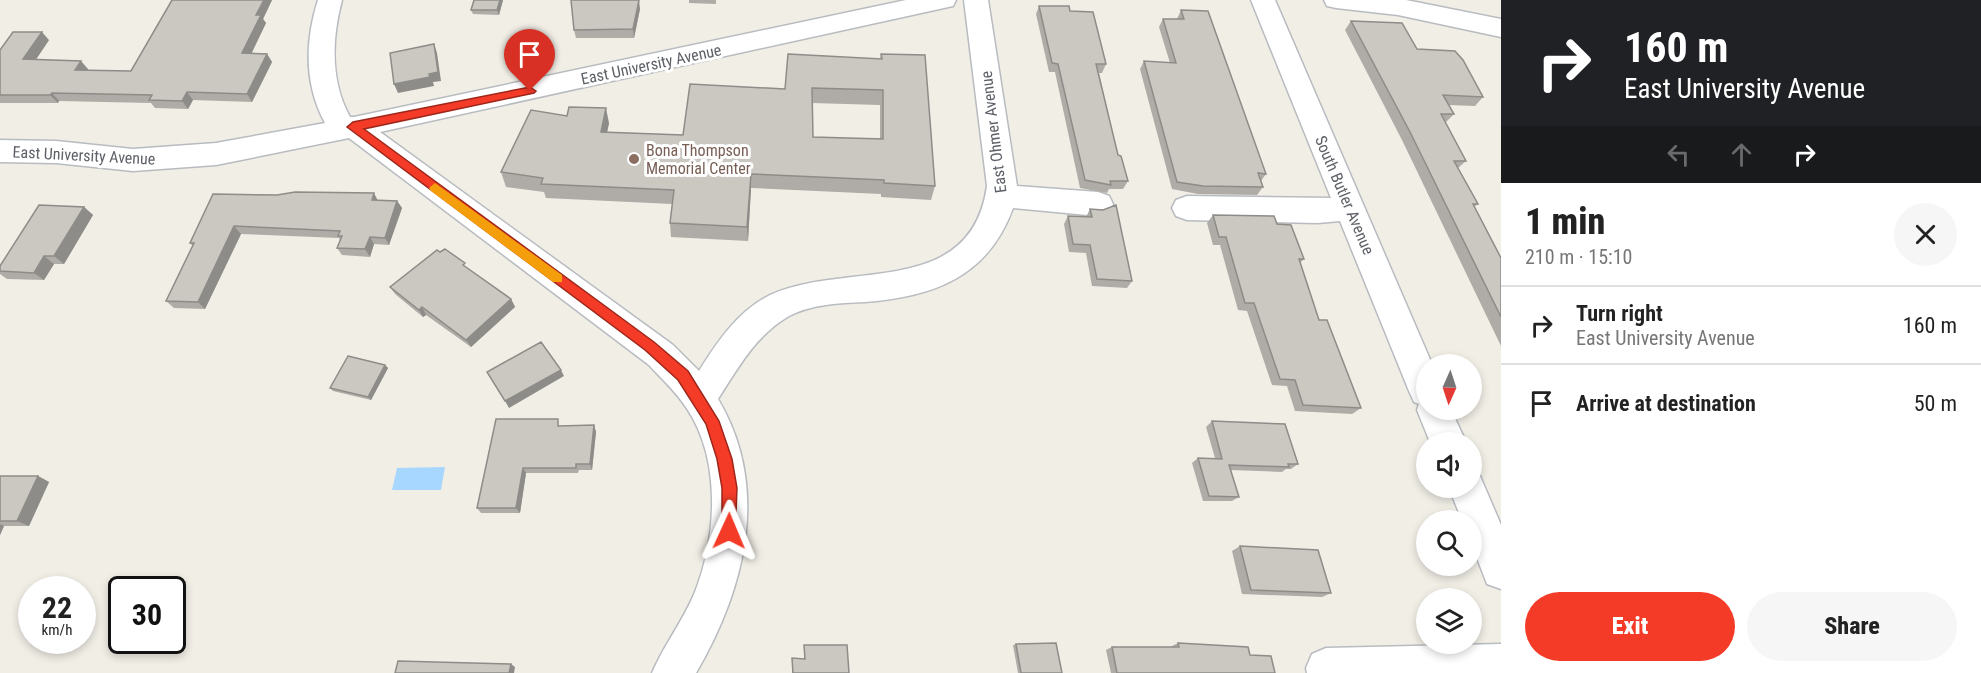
<!DOCTYPE html>
<html lang="en">
<head>
<meta charset="utf-8">
<style>
  :root { --surface:#fff; --page:#f6f6f6; --text:#222; --muted:#767676; --line:#e0e0e0; --accent:#f43b28 }
  body { margin:0; font-family:"Roboto Condensed",sans-serif; background:var(--page); color:var(--text); height:100vh; display:flex; flex-direction:column; font-size:22px; white-space:nowrap }
  * { box-sizing:border-box; margin:0 }
  p { font-size:20px; color:var(--muted) }
  .icon { flex:none; width:33px; height:33px; fill:none; stroke:currentColor; stroke-width:2; stroke-linecap:round; stroke-linejoin:round }
  .map { position:relative; flex:1; overflow:hidden }
  .details { display:flex; flex-direction:column; background:var(--surface); width:480px }
  .details>* { flex:none }
  .hud { background:#202124; color:#fff; overflow:hidden }
  .needle { width:39px; rotate:183deg }
  .buttons { position:absolute; left:1416px; top:354px; display:grid; gap:12px }
  .buttons a { display:grid; place-items:center; width:66px; height:66px; border-radius:50%; background:var(--surface); box-shadow:0 3px 9px #0003; font-size:30px }
  .speed { position:absolute; left:18px; top:576px; display:flex; gap:12px; font-size:30px; font-weight:700; text-align:center }
  .speed>* { display:grid; place-content:center; width:78px; height:78px; border-radius:50%; background:var(--surface); box-shadow:0 3px 9px #0003; line-height:1 }
  .speed small { font-size:15px; font-weight:400 }
  .speed .limit { border:3px solid #111; border-radius:9px; background:#fff; color:#111 }
  .pin { position:absolute; display:grid; place-items:center; width:51px; height:51px; color:#fff; margin:-62px -26px; border-radius:50% 50% 50% 0; rotate:-45deg; box-shadow:0 0 6px #0007 }
  .pin .icon { rotate:45deg }
  .me { position:absolute; width:66px; margin:-33px; rotate:1deg; stroke-linejoin:round; filter:drop-shadow(0 0 4px #0008) }
  .turn { display:flex; align-items:center; gap:21px; height:126px; padding:0 24px; font-size:27px }
  .turn .icon { width:78px; height:78px; stroke-width:2.5 }
  .turn b { display:block; font-size:42px; line-height:51px }
  .lanes { display:flex; align-items:center; height:57px; padding:0 24px; background:#0003; justify-content:center; gap:30px; direction:ltr }
  .lanes .off { opacity:.35 }
  .round { display:grid; place-items:center; flex:none; width:63px; height:63px; border-radius:32px; background:var(--page) }
  .head { display:flex; align-items:center; justify-content:space-between; height:102px; padding:0 24px }
  h1 { font-size:36px; font-weight:800; line-height:45px }
  .primary-button { display:flex; gap:12px; margin-top:auto; padding:12px 24px }
  .primary-button a { flex:1; height:69px; border-radius:36px; background:var(--accent); color:#fff; font-size:24px; font-weight:800; line-height:69px; text-align:center }
  .primary-button a+a { background:var(--page); color:var(--text) }
  ul { padding:0; list-style:none }
  li { display:flex; align-items:center; gap:18px; height:78px; padding:0 24px; border-top:2px solid var(--line) }
  li div { flex:1 }
  li b { display:block; font-size:22px }
  li em { font-style:normal }
  main { display:flex; flex:1; min-height:0 }
  .map>svg:first-child { display:block }
</style>
</head>
<body>
<main>
<div class="map">
<svg width="1501" height="673" viewBox="0 0 1501 673">
  <rect width="100%" height="100%" fill="#f0eee5"/>
  <path fill="#a7d7ff" d="M445,467L441,490H392L397,468Z"/>
  <g fill="none" stroke-linecap="round" stroke-linejoin="round">
    <g stroke="#b8bbc0" stroke-width="3">
      <path id="minor" d="M318,0H342C332,38 330,81 350,117H354L906,0H956L953,6L944,8L380,132L673,345L699,371C717,342 738,311 770,295C846,260 971,300 987,186L964,0H988L1017,186L1098,192L1109,196L1113,204L1109,212L1098,216L1013,208C988,277 933,297 865,302C840,303 812,304 789,316C756,335 738,368 718,399C771,488 745,589 696,673H652C664,645 683,621 695,592C718,533 722,451 680,399C671,387 659,376 649,365L349,138L216,165L133,171L56,163L0,162V140L56,141L133,149L216,143L325,123C304,84 305,41 318,0Z
        M1251,0H1275L1432,364H1426V410H1451L1466,442H1430L1417,410L1419,404L1414,402L1409,391L1340,221L1318,223L1187,220L1176,216L1172,208L1176,200L1187,196L1331,198Z
        M1324,0H1406L1501,19V37L1398,15L1336,8L1327,6Z
        M1472,472L1480,476L1501,525V589L1487,584L1472,545V520H1462L1449,488H1472Z
        M1501,644V673H1307L1306,668L1312,654L1326,648Z"/>
    </g>
    <use href="#minor" fill="#fff" fill-rule="evenodd"/>
  </g>
  <path fill="#afaca7" fill-rule="evenodd" d="M172,0H272L263,19L266,23L251,53L267,54L272,62L252,102L193,100L188,109L155,108L151,103L59,101L58,103H0V50L49,40L36,59L88,69V70L131,71Z
    M474,0H503L499,15L473,14L471,10Z
    M689,0H716V4L689,3Z
    M1039,6L1070,11L1106,64L1102,73H1099L1118,155L1128,181L1123,189H1109L1107,193L1080,188L1055,72H1049L1036,14Z
    M640,9L634,38H576L574,30Z
    M1181,10L1266,174L1261,181L1263,187L1257,195L1198,194L1172,189L1140,69L1144,61L1170,63L1159,27L1163,19H1177Z
    M1351,21L1417,49L1483,97L1475,106L1448,105L1454,114L1445,123L1466,161L1458,168L1478,204L1474,207L1501,258V346L1402,140L1345,30Z
    M881,54L935,186L931,200L881,197V194L751,188L748,241L671,237L670,223L672,204L546,198L544,192L506,187L501,172L609,123L607,132L683,135L785,89L880,59ZM812,103L880,105V139L813,137Z
    M213,194L397,201L402,208L389,245L374,244L370,257L342,255L337,248L340,240L339,238L241,234L205,309L174,308L166,301L193,246L190,243Z
    M84,207L93,215L64,264H54L44,280L7,279L0,274V266Z
    M1090,209L1132,281L1127,288L1092,286L1086,253L1069,252L1064,224L1068,216L1086,217Z
    M1213,215L1277,224L1304,259L1300,263L1319,320L1361,408L1352,414L1295,411L1287,386L1272,385L1247,311L1238,310L1220,245H1213L1207,223Z
    M467,268L511,299L515,307L471,347L426,315L423,317L395,294L390,287Z
    M385,365L388,368L371,400L333,391L330,388Z
    M1212,421L1298,464L1291,469H1286L1282,472L1231,470L1239,497L1232,501H1203L1192,463L1198,458H1215L1206,427Z
    M594,425L596,432L592,470H579L578,473H526L520,513H481L477,508L561,426Z
    M0,476H38L49,482L29,526H4L0,535Z
    M1240,546L1331,593L1322,597L1242,594L1232,551Z
    M1178,643L1250,655L1275,673H1111L1106,650L1112,647H1172V646Z
    M1016,644L1062,673H1018L1013,645Z
    M804,645L849,673H792V658L804,659Z"/>
  <path fill="#8e8c88" d="M264,0H272L263,19L266,23L248,61L242,53L256,15Z
    M500,0H503L499,15L497,10Z
    M639,0L640,9L634,38L633,29Z
    M42,32L49,40L31,67L23,59Z
    M434,44L437,53L441,81L433,82L434,86L398,93L394,84L429,74Z
    M267,54L272,62L252,102L247,94Z
    M81,61L88,69L83,78L75,70Z
    M187,92L193,100L188,109L182,101Z
    M52,93L59,101L58,103L50,95Z
    M606,108L609,123L604,147L601,132Z
    M751,174V188L748,241L747,227Z
    M374,193L378,201L372,200Z
    M397,201L402,208L389,245L385,238Z
    M84,207L93,215L64,264L54,256Z
    M234,226L241,234L205,309L198,302Z
    M370,237L374,244L370,257L365,249Z
    M44,256L54,264L44,280L34,273Z
    M511,299L515,307L471,347L466,340Z
    M422,307L426,315L423,317L419,310Z
    M385,365L388,368L371,400L368,397Z
    M561,370L564,376L509,408L505,401Z
    M594,425L596,432L592,470L590,464Z
    M523,468L526,473L520,513L516,508Z
    M38,476L49,482L29,526L17,521Z
    M0,524L4,526L0,535Z
    M511,664L515,667L514,673H509Z"/>
  <path fill="#cbc8c2" stroke="#8e8c88" stroke-width="1.5" fill-rule="evenodd" d="M172,0H264L256,15H261L242,53L267,54L247,94L187,92L182,101L149,100L152,95L52,93L50,95H0V50L13,32H42L23,59L81,61L75,70L131,71Z
    M474,0H500L497,10H471Z
    M571,0H639L633,29L574,30Z
    M1039,6H1069L1070,11L1093,12L1106,64H1096L1118,155L1121,156L1128,181H1110L1111,185L1085,180L1058,64L1052,63Z
    M1181,10L1208,11L1266,174L1258,173L1263,187L1203,186L1177,182L1144,61L1176,63L1163,19H1184Z
    M1351,21L1402,23L1417,49L1455,51L1463,60L1483,97L1443,95L1454,114H1441L1466,161H1454L1478,204H1473L1501,258V317L1410,132Z
    M434,44L438,72L429,74L430,77L394,84L390,53Z
    M788,54L882,59L881,54L925,55L935,186L884,183V180L751,174L747,227L670,223L674,190L541,184L543,178L501,172L531,110L567,116L569,107L606,108L601,132L683,135L690,84L785,89ZM812,88L883,90V139L813,137Z
    M295,192L374,193L372,200L397,201L385,238L370,237L365,249L337,248L342,236H338L340,231L234,226L198,302L166,301L194,243H190L213,194L277,195Z
    M39,205L84,207L54,256H44L34,273L0,271V266Z
    M1116,205L1132,281L1097,279L1090,245L1073,244L1068,216L1092,217L1090,209L1103,210Z
    M1213,215L1274,216L1277,224L1291,225L1304,259H1299L1319,320H1327L1361,408L1303,405L1295,380L1280,379L1254,303H1245L1226,237H1219Z
    M445,249L465,263L463,265L511,299L466,340L422,307L419,310L390,287L437,250L440,252Z
    M541,342L561,370L505,401L487,372Z
    M348,356L385,365L368,397L330,388Z
    M496,419H558V426L594,425L590,464H576V468H523L516,508H477Z
    M1212,421L1285,424L1298,464H1288L1289,467L1229,465L1239,497L1209,496L1198,458L1222,459Z
    M0,476H38L17,521H0Z
    M1240,546L1318,550L1331,593L1251,590Z
    M1056,643L1062,673H1021L1016,644Z
    M1178,643L1248,647L1250,655L1271,656L1275,673H1117L1112,647H1179Z
    M804,645H847L849,673H793L792,658L805,659Z
    M398,661L511,664L509,673H395Z"/>
  <path fill="#f43b28" stroke="#9f261a" stroke-width="1.5" d="M530,87L536,91L534,93L364,129L654,342L688,371L719,421L732,459L737,488L735,537L729,539L724,537L722,531V488L717,459L706,424L678,380L645,350L347,127L353,122Z"/>
  <path fill="#f59e0b" d="M435,183L562,275V282H553L431,191L429,188Z"/>
  <circle fill="#8d6e63" stroke="#fff" stroke-width="2" cx="634" cy="159" r="6"/>
  <g text-anchor="middle" stroke-width="6" stroke-linejoin="round" paint-order="stroke">
    <g font-size="16" fill="#5d6167" stroke="#fff">
      <text transform="translate(651 64) rotate(-12)" y="6">East University Avenue</text>
      <text transform="translate(993 132) rotate(-97)" y="6">East Ohmer Avenue</text>
      <text transform="translate(84 155) rotate(3)" y="6">East University Avenue</text>
      <text transform="translate(1345 195) rotate(67)" y="6">South Butler Avenue</text>
    </g>
    <g font-size="16" fill="#785e54" stroke="#fff" text-anchor="start">
      <text x="646" y="156">Bona Thompson<tspan x="646" dy="18">Memorial Center</tspan></text>
    </g>
  </g>
</svg>
<div class="buttons">
<a><svg class="needle" viewBox="-14 -14 28 28"><path d="M0-13l5 13h-10z" fill="#e53935"/><path d="M0 13l5-13h-10z" fill="#767676"/></svg></a>
<a><svg class="icon" aria-label="sound" viewBox="0 0 24 24"><path d="M4 9h4l5-4v14l-5-4H4zM17 9q2 3 0 6"/></svg></a>
<a><svg class="icon" aria-label="search" viewBox="0 0 24 24"><circle cx="10" cy="10" r="6"/><path d="M15 15l6 6"/></svg></a>
<a><svg class="icon" aria-label="layers" viewBox="0 0 24 24"><path d="M12 4l9 5-9 5-9-5zM3 14l9 5 9-5"/></svg></a>
</div>
<div class="speed"><div>22<small>km/h</small></div><div class="limit">30</div></div>
<div class="pin" style="left:530px;top:91px;background:#d93025"><svg class="icon" aria-label="arrive" viewBox="0 0 24 24"><path d="M6 21V4h12l-3 4 3 4H6"/></svg></div>
<svg class="me" style="left:729px;top:531px" viewBox="-20 -20 40 40"><path d="M0-17L14 15 0 8-14 15z" fill="#f43b28" stroke="#fff" stroke-width="4"/></svg>
</div>
<section class="details">
<div class="hud">
<div class="turn"><svg class="icon" aria-label="right" viewBox="0 0 24 24"><path d="M7 20v-9h11M14 6l5 5-5 5"/></svg><div><b>160 m</b>East University Avenue</div></div>
<div class="lanes"><svg class="icon off" aria-label="left" viewBox="0 0 24 24"><path d="M17 20v-9H6M10 6l-5 5 5 5"/></svg><svg class="icon off" aria-label="ahead" viewBox="0 0 24 24"><path d="M12 20V5M6 11l6-6 6 6"/></svg><svg class="icon" aria-label="right" viewBox="0 0 24 24"><path d="M7 20v-9h11M14 6l5 5-5 5"/></svg></div>
</div>
<div class="head"><div><h1>1 min</h1><p>210 m · 15:10</p></div><a class="round"><svg class="icon" aria-label="close" viewBox="0 0 24 24"><path d="M6 6l12 12M18 6L6 18"/></svg></a></div>
<ul>
<li><svg class="icon" aria-label="right" viewBox="0 0 24 24"><path d="M7 20v-9h11M14 6l5 5-5 5"/></svg><div><b>Turn right</b><p>East University Avenue</p></div><em>160 m</em></li>
<li><svg class="icon" aria-label="arrive" viewBox="0 0 24 24"><path d="M6 21V4h12l-3 4 3 4H6"/></svg><div><b>Arrive at destination</b></div><em>50 m</em></li>
</ul>
<div class="primary-button"><a>Exit</a><a>Share</a></div>
</section>
</main>
</body>
</html>
